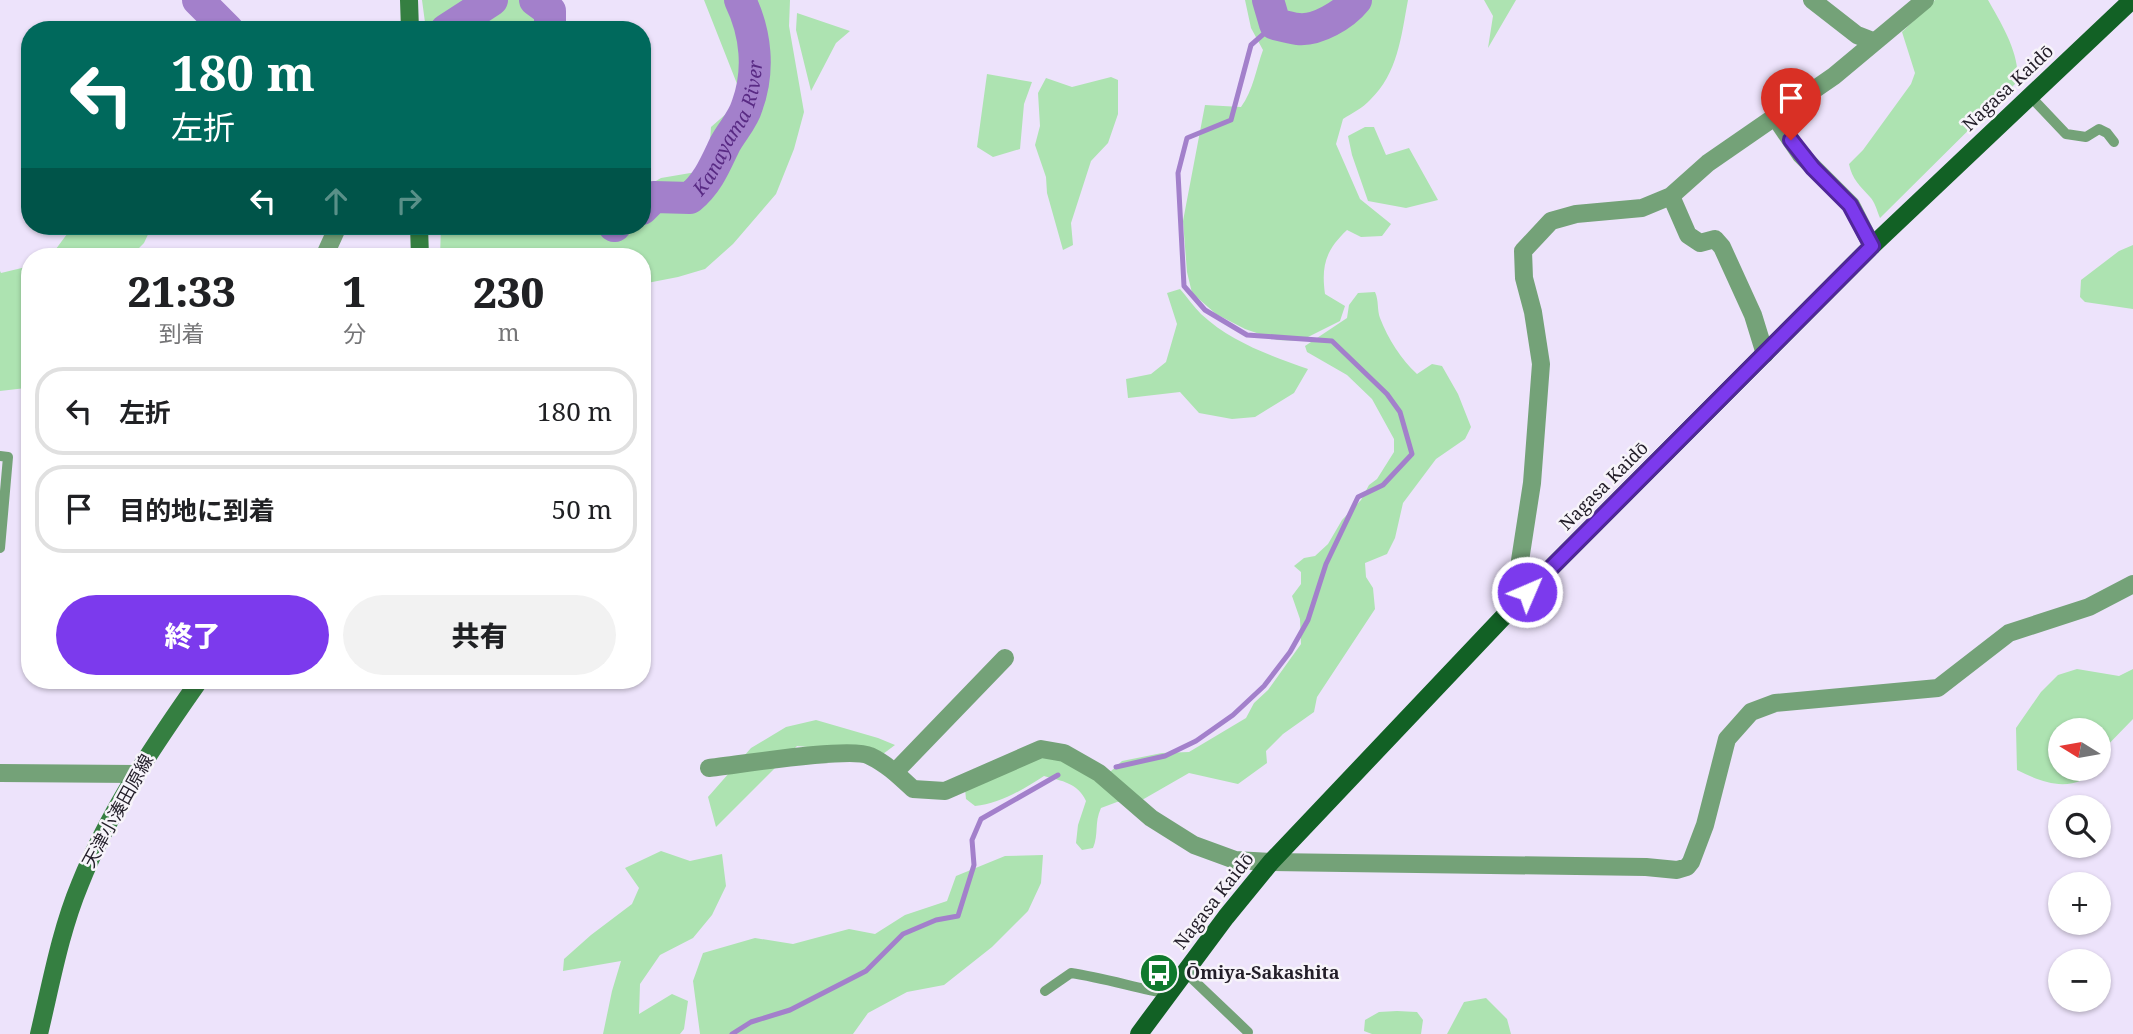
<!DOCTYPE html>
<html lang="ja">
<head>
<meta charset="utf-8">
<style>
  :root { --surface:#fff; --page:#f2f2f2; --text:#202124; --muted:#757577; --line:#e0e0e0; --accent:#7c3aed }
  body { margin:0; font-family:"Noto Serif","Noto Sans JP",serif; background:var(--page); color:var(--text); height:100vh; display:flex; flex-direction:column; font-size:26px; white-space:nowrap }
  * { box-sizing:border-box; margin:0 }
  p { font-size:23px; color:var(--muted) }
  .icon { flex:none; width:38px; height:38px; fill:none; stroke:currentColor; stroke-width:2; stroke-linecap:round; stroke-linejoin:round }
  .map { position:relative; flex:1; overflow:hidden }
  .drawer { position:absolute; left:21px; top:248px; width:630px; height:441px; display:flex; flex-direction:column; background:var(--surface); border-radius:28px; box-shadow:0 2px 5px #0004 }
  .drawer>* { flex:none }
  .banner { position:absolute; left:21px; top:21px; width:630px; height:214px; border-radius:28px; box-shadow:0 2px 5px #0004; background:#00695c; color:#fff; overflow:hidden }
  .needle { width:46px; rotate:281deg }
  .fabs { position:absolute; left:2048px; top:718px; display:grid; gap:14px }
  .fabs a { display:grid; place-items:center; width:63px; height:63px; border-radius:50%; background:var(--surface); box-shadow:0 2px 5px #0004; font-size:35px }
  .pin { position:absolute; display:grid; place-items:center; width:60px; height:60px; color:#fff; margin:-72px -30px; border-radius:50% 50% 50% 0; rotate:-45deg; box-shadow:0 0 7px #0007 }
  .pin .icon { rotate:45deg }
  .me { position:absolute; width:77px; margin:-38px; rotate:45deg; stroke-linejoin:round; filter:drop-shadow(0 0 5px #0008) }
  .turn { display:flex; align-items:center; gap:24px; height:147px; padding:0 35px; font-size:32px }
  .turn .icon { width:91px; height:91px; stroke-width:2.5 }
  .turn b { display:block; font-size:49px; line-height:60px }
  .lanes { display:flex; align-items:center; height:66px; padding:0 35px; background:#0003; justify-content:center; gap:35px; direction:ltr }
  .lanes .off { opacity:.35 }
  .eta { display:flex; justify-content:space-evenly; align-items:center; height:119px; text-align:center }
  .eta b { font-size:42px; font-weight:800; line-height:49px }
  .button { display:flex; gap:14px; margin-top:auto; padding:14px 35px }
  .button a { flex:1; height:80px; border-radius:42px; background:var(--accent); color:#fff; font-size:28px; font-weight:800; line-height:80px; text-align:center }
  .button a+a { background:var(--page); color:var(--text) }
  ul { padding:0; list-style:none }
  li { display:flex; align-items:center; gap:21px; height:88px; margin:0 14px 10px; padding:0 21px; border:4px solid var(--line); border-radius:28px }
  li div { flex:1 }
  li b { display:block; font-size:26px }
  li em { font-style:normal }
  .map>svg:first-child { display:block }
</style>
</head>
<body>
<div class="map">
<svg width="2133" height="1034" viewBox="0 0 2133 1034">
  <rect width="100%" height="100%" fill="#ede3fb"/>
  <path fill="#ade3b1" d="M422,0H537L544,30H426Z
    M704,0H790L789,26L804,112L794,149L776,194L733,244L705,269L678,277L642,284V257H440L441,226H642V189L661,178L708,170L711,127L743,99Z
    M1245,0H1408C1401,37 1398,73 1370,100C1363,108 1352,113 1343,119L1336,144L1360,199L1391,224L1382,236L1361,237L1347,230C1326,250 1321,265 1325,294L1345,306L1340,321L1300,341L1277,340L1245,329L1216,314L1192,293L1187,272L1183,221L1205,105L1241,107C1253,91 1256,69 1263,50L1251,28Z
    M1484,0H1516L1488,48L1493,16Z
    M1935,0H1988C2001,23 2021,55 2017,82L1880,218C1877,211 1875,202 1870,197C1860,186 1852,179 1849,164L1863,150L1911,84L1915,73L1902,32Z
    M797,13L850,31L836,43L811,91L796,30Z
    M987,74L1032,82L1024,104L1020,149L993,157L977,147Z
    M1111,77L1118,80V114L1108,143L1091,161L1071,223L1073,245L1063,250L1047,193L1046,177L1035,145L1040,126L1038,93L1046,78L1072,87Z
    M1365,127H1374L1386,155L1409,148L1438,200L1406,208L1368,201L1352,155L1348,136Z
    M73,226H152L144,243L130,257H50Z
    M2133,245V309L2085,302L2080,297L2081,280L2119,251Z
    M30,266V383L26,388L0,391V271L1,273Z
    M1180,289C1187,297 1194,307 1201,314C1231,342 1271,356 1308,369L1294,393L1255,417L1232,419L1199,413L1180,392L1128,398L1126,379L1151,374L1166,362L1177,324L1167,293Z
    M1375,292C1379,301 1377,310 1380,318C1388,339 1401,359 1417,374L1432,364L1442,366L1458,394L1471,427L1465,439L1436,459L1403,503L1395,538L1387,554L1365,563L1366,577L1373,588L1375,609L1317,697L1314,712L1283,734L1266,751L1267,763L1238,784L1189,773L1142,800L1117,802L1101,808C1094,823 1099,834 1093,848L1082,850L1076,843L1078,825L1086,801C1078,783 1062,781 1044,776C1024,789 999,804 975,806L966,799L965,789L1043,756L1110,772L1122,761L1162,753L1189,752L1246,718L1254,703L1268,690L1301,644L1300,619L1292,596L1301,584V572L1294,566L1304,558L1315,556L1328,544L1342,520L1361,500L1369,485L1377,479L1394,452V439L1372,399L1347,375L1307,352L1305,346L1347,318L1349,305L1358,293Z
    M2077,669L2119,676L2133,669V719L2098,755V730H2060V768H2088L2082,780C2060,790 2037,780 2017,770L2016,728L2041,692L2058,675Z
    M816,720L878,738L895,745L883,754L797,746L716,827L708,797L751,748L786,727Z
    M661,851L690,861L722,854L726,886L712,915L693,938L660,955L640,984L639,1014L672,994L688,1001L684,1029L680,1034H603L612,991L621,961L563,971L564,959L591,935L632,904L639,888L625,868Z
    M1043,855L1041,883L1028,911L992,947L944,985L907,992L868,1013L853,1034H700L693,981L703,953L755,938L793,944L849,929L875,934L905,915L947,901L956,876L1005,856Z
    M1486,998L1507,1019L1511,1034H1447L1464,1002Z
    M1397,1011L1417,1012L1423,1020L1421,1034H1372L1364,1031L1365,1020L1379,1012Z"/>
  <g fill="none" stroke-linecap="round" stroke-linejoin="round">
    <path stroke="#a380cb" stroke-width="5" d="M1116,767L1165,756L1196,741L1233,715L1264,686L1290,652L1308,620L1326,564L1358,497L1383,485L1412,454L1400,412L1387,394L1332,341L1247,335L1205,310L1184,286L1178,173L1187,138L1231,120L1251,45L1275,24
      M732,1034L751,1022L790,1010L866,971L903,934L936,920L958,916L974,865L972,840L981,819L1058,775"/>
    <g stroke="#a380cb" stroke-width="32">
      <path d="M198,0L228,30"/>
      <path d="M535,0L550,11V30"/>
      <path d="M1268,0L1275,24C1283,26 1290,28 1298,29C1317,31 1344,15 1356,0"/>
      <path d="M446,30L492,0"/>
      <path id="s1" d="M642,209L654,197L690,198C708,183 715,165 725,144C732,131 743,120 747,106C760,71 756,33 740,0"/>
      <path d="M614,226H615"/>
    </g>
    <path stroke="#74a278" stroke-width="10" d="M2030,96L2066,134L2086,137L2099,129L2107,133L2114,142
      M0,456L8,457L0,548
      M1185,972L1248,1032
      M1045,991L1071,973C1104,978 1136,988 1169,994"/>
    <path stroke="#74a278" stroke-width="18" d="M1812,0L1857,35L1875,42
      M1775,117L1801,155L1851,205L1872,246
      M1671,196L1688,235L1700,243L1715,239L1722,247L1753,315L1765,354
      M324,257L338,226
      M1527,592L1519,567L1532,483L1541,364L1533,312L1524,278L1523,251L1551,221L1576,214L1642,208L1671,196L1708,163L1834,76L1925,0
      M709,768C737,765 851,746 870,756C887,764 900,777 913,789L945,791L1041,749L1064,753L1099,773L1151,818L1194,845L1235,860L1271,862L1646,867L1677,870L1687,867L1691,862L1705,825L1727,739L1751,712L1775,703L1938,688L2009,633L2089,607L2133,584
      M895,772L1005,658
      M0,773L136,774"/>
    <path stroke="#357f41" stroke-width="18" d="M409,0L410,30
      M419,226L420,257
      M39,1034C51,984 60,932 80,884C109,811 154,745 199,681"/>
    <path stroke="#126125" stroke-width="18" d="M1139,1034L1226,917L1271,862L1527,592L1872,246L2132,0"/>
  </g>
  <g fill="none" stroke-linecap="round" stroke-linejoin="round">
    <g stroke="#51269a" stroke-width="18">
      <path id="route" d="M1527,592L1872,246L1850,205L1813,168L1791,140"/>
    </g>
    <use href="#route" stroke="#7c3aed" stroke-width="12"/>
  </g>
  <defs>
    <g id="bus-disc" transform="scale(2.0125)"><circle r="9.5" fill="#0f792c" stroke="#f7f4fa"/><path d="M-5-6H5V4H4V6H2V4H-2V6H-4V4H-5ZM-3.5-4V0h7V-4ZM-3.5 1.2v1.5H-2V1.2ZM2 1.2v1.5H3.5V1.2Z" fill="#fff"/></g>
  </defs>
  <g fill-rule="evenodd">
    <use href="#bus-disc" x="1159" y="973"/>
  </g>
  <g text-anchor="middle" stroke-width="5" stroke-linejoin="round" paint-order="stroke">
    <g font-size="18" fill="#231e29" stroke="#f7f4fa">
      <text transform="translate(2008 88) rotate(-43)" y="6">Nagasa Kaidō</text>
      <text transform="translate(1604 486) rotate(-45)" y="6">Nagasa Kaidō</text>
      <text transform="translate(118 811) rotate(-61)" y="6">天津小湊田原線</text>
      <text transform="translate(1214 901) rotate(-52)" y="6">Nagasa Kaidō</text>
    </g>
    <g font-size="18" font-weight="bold" fill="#231e29" stroke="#f7f4fa" text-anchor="start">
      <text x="1186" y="979">Ōmiya-Sakashita</text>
    </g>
    <g font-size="19" font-style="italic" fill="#592a84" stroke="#f7f4fa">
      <text dy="7" stroke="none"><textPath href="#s1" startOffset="135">Kanayama River</textPath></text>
    </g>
  </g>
</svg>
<div class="fabs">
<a><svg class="needle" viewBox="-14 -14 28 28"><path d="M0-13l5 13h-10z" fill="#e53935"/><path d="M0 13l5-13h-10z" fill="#757577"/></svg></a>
<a><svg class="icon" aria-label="search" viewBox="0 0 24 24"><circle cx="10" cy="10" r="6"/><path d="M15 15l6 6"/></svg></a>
<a>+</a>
<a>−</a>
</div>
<div class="pin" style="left:1791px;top:140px;background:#d93025"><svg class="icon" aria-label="arrive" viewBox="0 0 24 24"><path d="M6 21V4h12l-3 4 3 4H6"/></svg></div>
<svg class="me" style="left:1527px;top:592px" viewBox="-20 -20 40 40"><circle r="17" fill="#7c3aed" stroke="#fff" stroke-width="3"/><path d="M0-11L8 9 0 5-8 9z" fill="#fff"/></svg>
<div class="banner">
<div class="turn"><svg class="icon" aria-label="left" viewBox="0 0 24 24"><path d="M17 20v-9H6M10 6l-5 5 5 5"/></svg><div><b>180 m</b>左折</div></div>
<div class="lanes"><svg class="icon" aria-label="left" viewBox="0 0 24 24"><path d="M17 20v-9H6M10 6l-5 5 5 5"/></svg><svg class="icon off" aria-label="ahead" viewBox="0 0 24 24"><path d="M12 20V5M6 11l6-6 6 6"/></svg><svg class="icon off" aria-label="right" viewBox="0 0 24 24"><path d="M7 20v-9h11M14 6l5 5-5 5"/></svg></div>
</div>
<section class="drawer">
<div class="eta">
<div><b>21:33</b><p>到着</p></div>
<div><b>1</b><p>分</p></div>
<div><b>230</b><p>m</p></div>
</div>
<ul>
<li><svg class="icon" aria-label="left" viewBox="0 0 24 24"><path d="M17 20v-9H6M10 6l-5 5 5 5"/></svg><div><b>左折</b></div><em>180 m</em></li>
<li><svg class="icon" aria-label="arrive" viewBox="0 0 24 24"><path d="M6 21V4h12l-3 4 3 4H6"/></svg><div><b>目的地に到着</b></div><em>50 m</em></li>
</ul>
<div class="button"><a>終了</a><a>共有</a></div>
</section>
</div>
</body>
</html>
